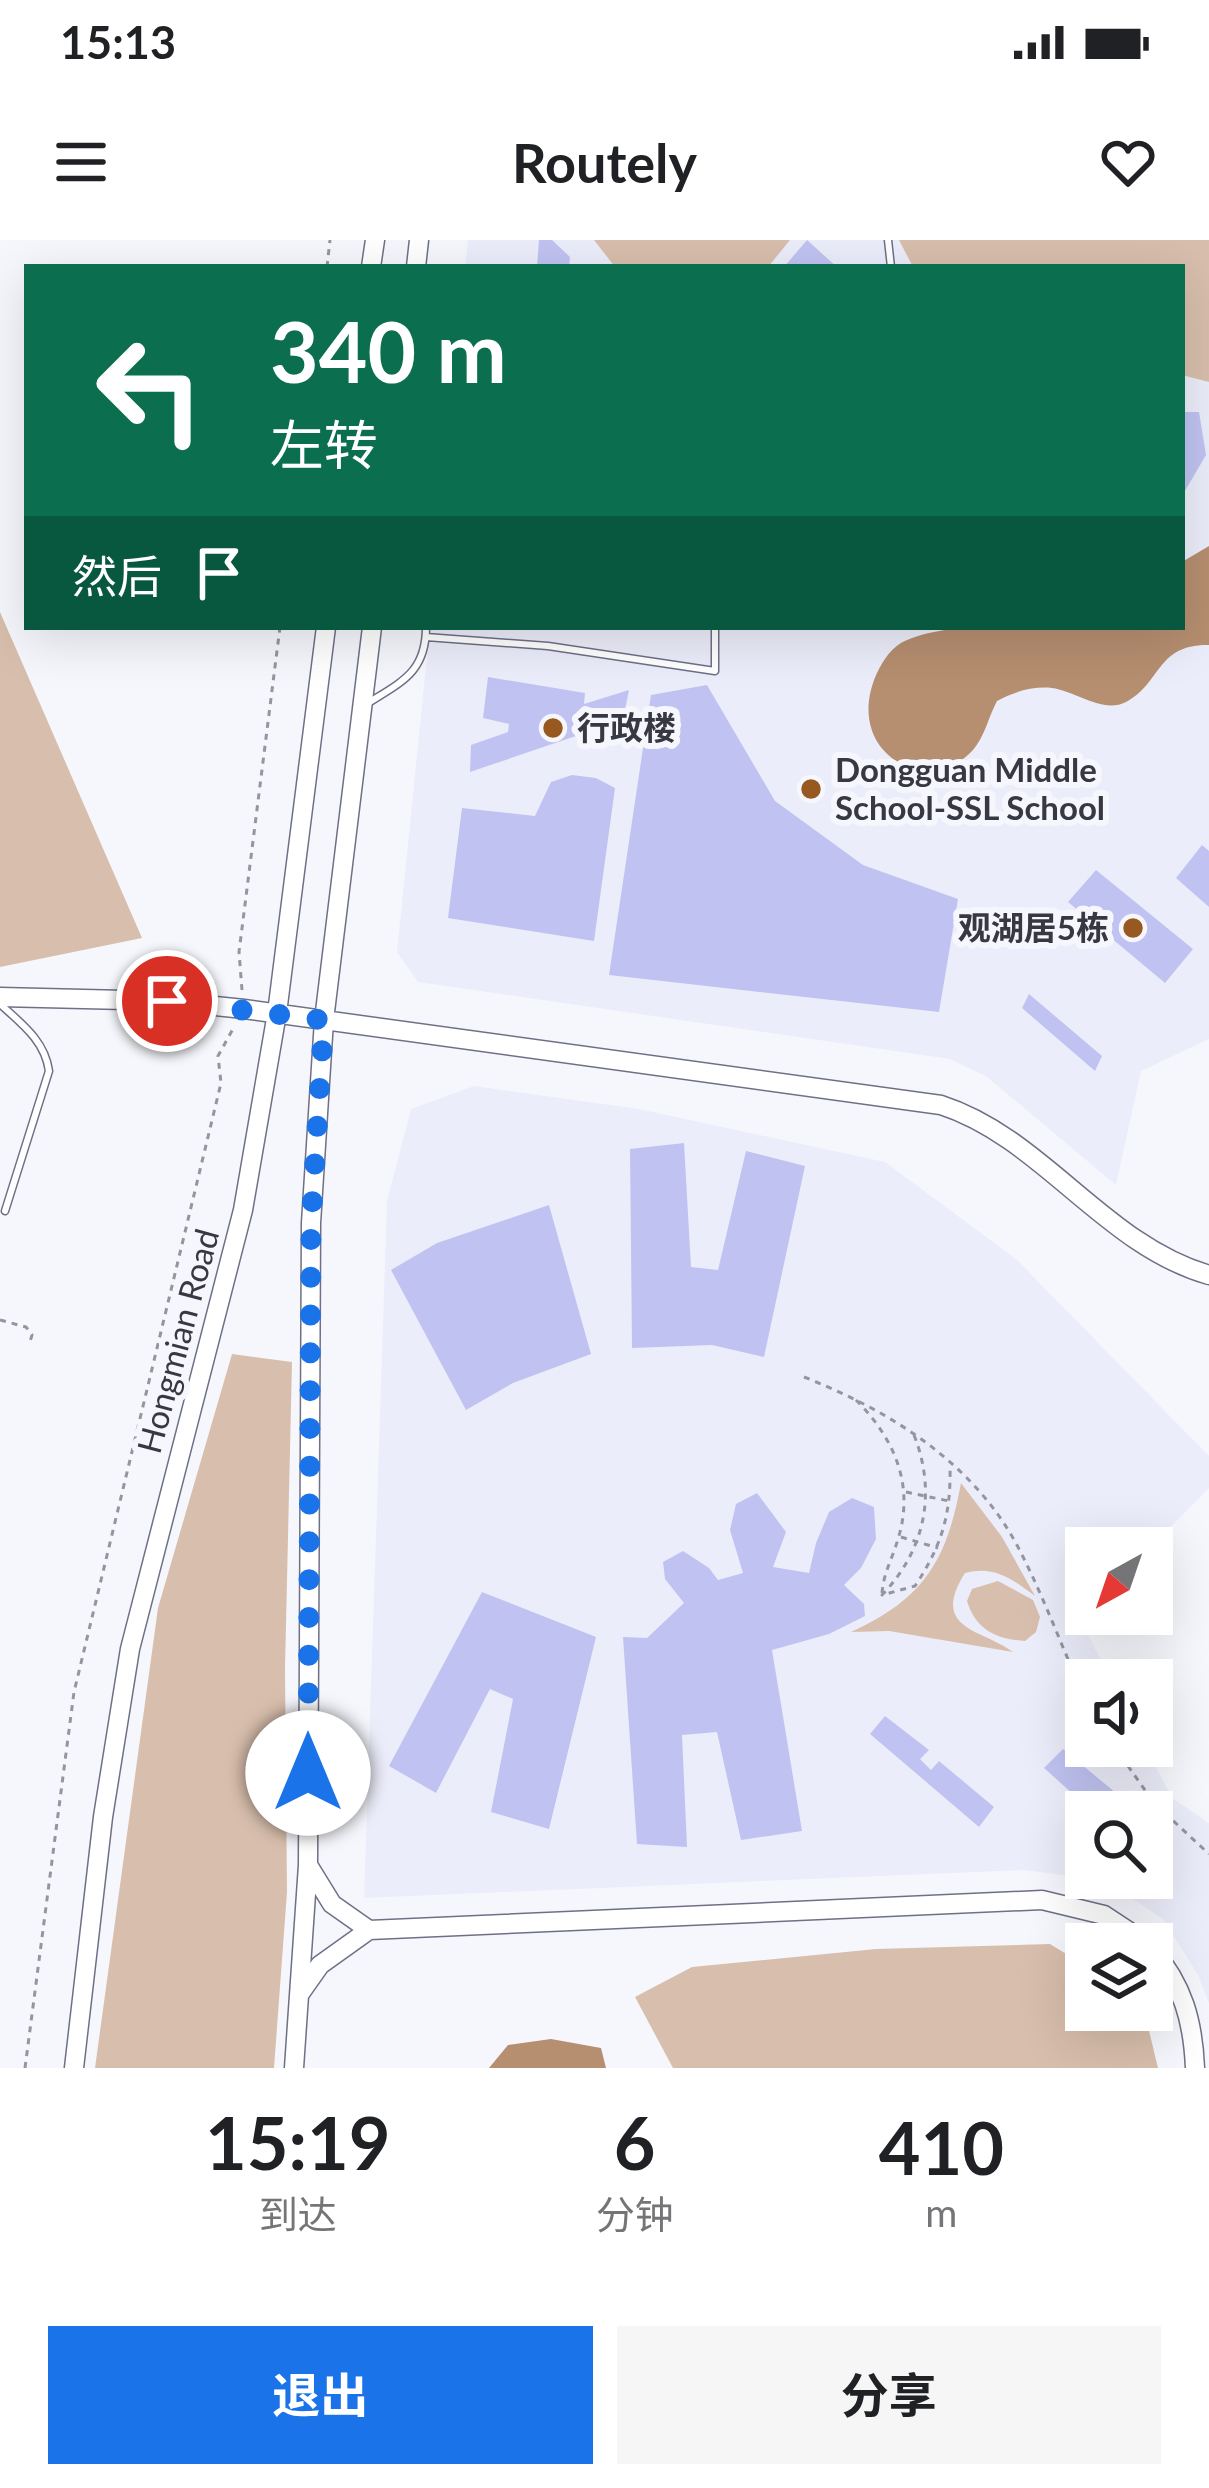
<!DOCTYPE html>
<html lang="zh">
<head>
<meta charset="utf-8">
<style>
  :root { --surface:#fff; --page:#f6f6f6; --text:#202124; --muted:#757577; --accent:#1a73e8 }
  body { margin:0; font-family:Lato,"Noto Sans SC",sans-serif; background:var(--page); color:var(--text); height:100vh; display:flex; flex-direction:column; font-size:45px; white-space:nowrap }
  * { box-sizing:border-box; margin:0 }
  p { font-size:39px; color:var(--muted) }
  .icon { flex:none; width:66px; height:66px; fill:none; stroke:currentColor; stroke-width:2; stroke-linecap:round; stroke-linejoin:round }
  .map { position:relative; height:1828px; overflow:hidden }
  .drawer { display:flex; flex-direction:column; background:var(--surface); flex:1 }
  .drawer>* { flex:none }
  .top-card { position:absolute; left:24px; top:24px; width:1161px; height:366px; border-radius:0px; box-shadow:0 12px 48px #0002; background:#0b6e4f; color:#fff; overflow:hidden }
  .needle { width:78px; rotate:220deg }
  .fabs { position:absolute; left:1065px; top:1287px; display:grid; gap:24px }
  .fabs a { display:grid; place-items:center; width:108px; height:108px; border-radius:0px; background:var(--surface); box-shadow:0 12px 48px #0002; font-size:60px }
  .pin { position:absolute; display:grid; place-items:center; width:102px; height:102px; color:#fff; margin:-51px; border:6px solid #fff; border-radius:50%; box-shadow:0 3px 12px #0007 }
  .me { position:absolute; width:132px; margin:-66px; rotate:0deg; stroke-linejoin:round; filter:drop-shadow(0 0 9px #0008) }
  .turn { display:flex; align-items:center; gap:42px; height:252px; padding:0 48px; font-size:54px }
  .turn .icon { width:156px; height:156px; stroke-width:2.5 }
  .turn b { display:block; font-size:84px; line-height:102px }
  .then { display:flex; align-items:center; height:114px; padding:0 48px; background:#0003; gap:24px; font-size:45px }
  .eta { display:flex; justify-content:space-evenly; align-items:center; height:204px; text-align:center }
  .eta b { font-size:72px; font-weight:700; line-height:84px }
  .action { display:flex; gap:24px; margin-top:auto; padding:24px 48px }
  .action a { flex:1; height:138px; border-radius:0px; background:var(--accent); color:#fff; font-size:48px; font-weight:700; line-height:138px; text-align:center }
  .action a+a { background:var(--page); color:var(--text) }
  .status { display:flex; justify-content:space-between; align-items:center; height:84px; padding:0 60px; background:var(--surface); direction:ltr }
  .status svg { height:33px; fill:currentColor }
  header { display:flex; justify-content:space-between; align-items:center; height:156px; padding:0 48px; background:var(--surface); font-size:54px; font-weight:700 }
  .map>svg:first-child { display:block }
</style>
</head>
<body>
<div class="status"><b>15:13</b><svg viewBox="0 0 49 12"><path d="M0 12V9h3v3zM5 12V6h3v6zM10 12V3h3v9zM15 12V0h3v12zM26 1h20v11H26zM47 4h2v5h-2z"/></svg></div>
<header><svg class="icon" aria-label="menu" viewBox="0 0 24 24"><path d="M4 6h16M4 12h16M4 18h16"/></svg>Routely<svg class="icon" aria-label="heart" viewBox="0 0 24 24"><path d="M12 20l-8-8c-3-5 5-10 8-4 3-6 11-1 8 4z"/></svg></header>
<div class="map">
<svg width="1209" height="1828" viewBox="0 0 1209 1828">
  <rect width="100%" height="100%" fill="#f6f7fc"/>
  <path fill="#ecedfa" d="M468,0H1209V799L1141,831L1116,945L987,837L950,819L418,742L397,712L430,387H1182V27H465Z
    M474,846L639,869L885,922L1016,1019L1209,1216V1248L1150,1308H1086V1373L1080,1379L1111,1440H1086V1506H1145L1172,1558L1209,1583V1763L1198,1735L1163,1679L1106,1641L1086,1638H1152V1572H1086V1638L1024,1630L364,1658L387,961L411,869Z"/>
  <path fill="#d8beac" d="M594,0H790L768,27H615Z
    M899,0H1209V142L1182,135V27H913Z
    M0,372L142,698L0,727Z
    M232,1114L292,1122L285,1429L287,1652L274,1828H95L158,1368Z
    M961,1243L1002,1297L1035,1356C1012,1339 994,1325 965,1333C929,1390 983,1389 1013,1412L889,1391L851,1392C924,1359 947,1320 961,1243Z
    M998,1341L1033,1360L1040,1377L1036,1392L1025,1401C996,1399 976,1390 967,1361L972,1349Z
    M1050,1704L1086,1726V1770H1144L1158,1828H673L635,1757L692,1727L876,1709Z"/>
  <path fill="#b68e70" d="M1209,306V405C1156,404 1162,443 1126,462C1103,474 1075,451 1052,448C1033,446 1013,452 997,461C988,478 985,496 973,510C928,560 841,512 877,433C884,419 892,406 907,400C962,375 1116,387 1182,387V322Z
    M551,1799L601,1808L606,1828H489L508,1805Z"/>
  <path fill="#c0c3f1" d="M539,0H552L570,17L569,27H537Z
    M807,0L837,27H784Z
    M1182,172H1199L1206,215L1182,256Z
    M488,437L585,453L584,464L629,450L623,480L470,532L471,505L508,492L509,484L483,478Z
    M707,445L775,561L863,625L958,659L939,772L609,735L651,455Z
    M572,535L596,538L615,548L594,701L448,678L462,568L535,576L551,542Z
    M1202,605L1209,611V667L1176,638Z
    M1096,630L1193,709L1165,743L1068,662Z
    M1029,754L1102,816L1095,831L1022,768Z
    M684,903L691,1027L718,1030L746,911L805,926L764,1117L712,1105L632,1108L630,909Z
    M549,965L591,1114L513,1143L466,1170L391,1030L437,1003Z
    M757,1253L786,1292L773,1327L809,1333L816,1303L829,1272L852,1258L874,1267L876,1299L861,1328L844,1345L864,1364L865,1376L829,1394L772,1410L802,1591L741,1600L717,1492L682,1495L687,1607L637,1604L623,1397L647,1398L684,1363L665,1339L663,1322L683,1311L709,1328L718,1340L743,1333L730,1290L736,1264Z
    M482,1352L596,1397L549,1589L491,1572L513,1459L490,1449L436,1553L389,1526Z
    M885,1476L929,1510L920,1519L931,1530L939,1521L994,1567L979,1587L870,1494Z
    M1063,1509L1122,1558L1115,1566L1120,1572H1093L1044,1528Z
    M1152,1586L1173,1604L1152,1626Z"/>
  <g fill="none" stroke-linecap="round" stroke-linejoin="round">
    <g stroke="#6e7086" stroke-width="9">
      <path id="lane" d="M888,0L891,27
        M426,397L548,406L715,431V387
        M365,465C401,442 426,433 426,387
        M0,764C22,784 45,801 49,831L5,971"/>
    </g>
    <g stroke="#6e7086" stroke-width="21">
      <path id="secondary" d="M371,27L375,0
        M416,27L419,0
        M0,757L167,761L244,769L941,865C1043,898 1104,1005 1209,1035
        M308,1625L332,1664L369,1690
        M1152,1709C1183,1745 1193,1781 1195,1828
        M301,1752L320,1725L369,1690L1042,1660L1104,1675L1148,1704
        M74,1828L103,1577L130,1409L243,970L277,773L326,387
        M294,1828L308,1625L311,983L324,780L372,387"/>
    </g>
    <path stroke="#95969d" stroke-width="3" stroke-dasharray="6 6" stroke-linecap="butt" d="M327,27L330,0
      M242,750L239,712L280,387
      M0,1080L26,1087L32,1095L29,1105
      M804,1137C890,1171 973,1222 1018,1307C1044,1357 1063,1410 1086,1461
      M856,1160C894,1198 915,1245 898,1299C892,1320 884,1331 882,1353
      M914,1195C937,1253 925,1310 882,1355L915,1346C942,1305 951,1275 950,1226
      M906,1252L949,1261
      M901,1297L938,1308
      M1114,1506L1154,1563L1209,1614
      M25,1828L74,1452L221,843L218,816L234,787"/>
    <use href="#lane" stroke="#fff" stroke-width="6"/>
    <use href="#secondary" stroke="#fff" stroke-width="18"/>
  </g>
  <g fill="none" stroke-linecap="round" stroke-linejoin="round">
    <path stroke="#1a73e8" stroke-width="21" stroke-dasharray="0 37.8" d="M167,761L324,780L311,983L308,1533"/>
  </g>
  <g fill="#985921" stroke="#f6f7fc" stroke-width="4.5">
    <circle cx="553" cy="488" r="12"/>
    <circle cx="811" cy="549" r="12"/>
    <circle cx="1133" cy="688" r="12"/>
  </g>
  <g text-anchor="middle" stroke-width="12" stroke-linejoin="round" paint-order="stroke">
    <g font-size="33" font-weight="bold" fill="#383842" stroke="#f6f7fc" text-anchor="start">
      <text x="577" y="500">行政楼</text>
      <text x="835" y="542">Dongguan Middle<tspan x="835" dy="38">School-SSL School</tspan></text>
      <text x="1109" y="700" text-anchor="end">观湖居5栋</text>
    </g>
    <g font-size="33" fill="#383842" stroke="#f6f7fc">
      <text transform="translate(178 1101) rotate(-75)" y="12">Hongmian Road</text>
    </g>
  </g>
</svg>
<div class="fabs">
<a><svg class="needle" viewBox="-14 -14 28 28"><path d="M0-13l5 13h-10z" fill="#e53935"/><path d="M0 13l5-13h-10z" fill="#757577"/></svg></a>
<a><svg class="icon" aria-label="sound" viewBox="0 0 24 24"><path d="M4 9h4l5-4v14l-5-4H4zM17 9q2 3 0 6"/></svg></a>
<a><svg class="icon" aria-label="search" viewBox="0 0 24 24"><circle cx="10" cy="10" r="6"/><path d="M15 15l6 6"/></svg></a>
<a><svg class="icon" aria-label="layers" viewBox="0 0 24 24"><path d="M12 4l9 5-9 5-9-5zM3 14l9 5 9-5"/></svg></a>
</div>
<div class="pin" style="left:167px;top:761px;background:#d93025"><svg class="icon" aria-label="arrive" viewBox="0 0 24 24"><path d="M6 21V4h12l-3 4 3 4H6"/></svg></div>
<svg class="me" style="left:308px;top:1533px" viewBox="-20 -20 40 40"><circle r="19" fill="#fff"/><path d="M0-13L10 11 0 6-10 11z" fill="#1a73e8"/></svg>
<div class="top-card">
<div class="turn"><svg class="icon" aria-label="left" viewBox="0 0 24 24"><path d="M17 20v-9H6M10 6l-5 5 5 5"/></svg><div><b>340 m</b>左转</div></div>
<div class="then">然后<svg class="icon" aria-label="arrive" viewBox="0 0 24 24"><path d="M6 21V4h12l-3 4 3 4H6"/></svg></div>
</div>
</div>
<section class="drawer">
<div class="eta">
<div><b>15:19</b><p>到达</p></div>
<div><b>6</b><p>分钟</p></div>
<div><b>410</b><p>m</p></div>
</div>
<div class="action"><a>退出</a><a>分享</a></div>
</section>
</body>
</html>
